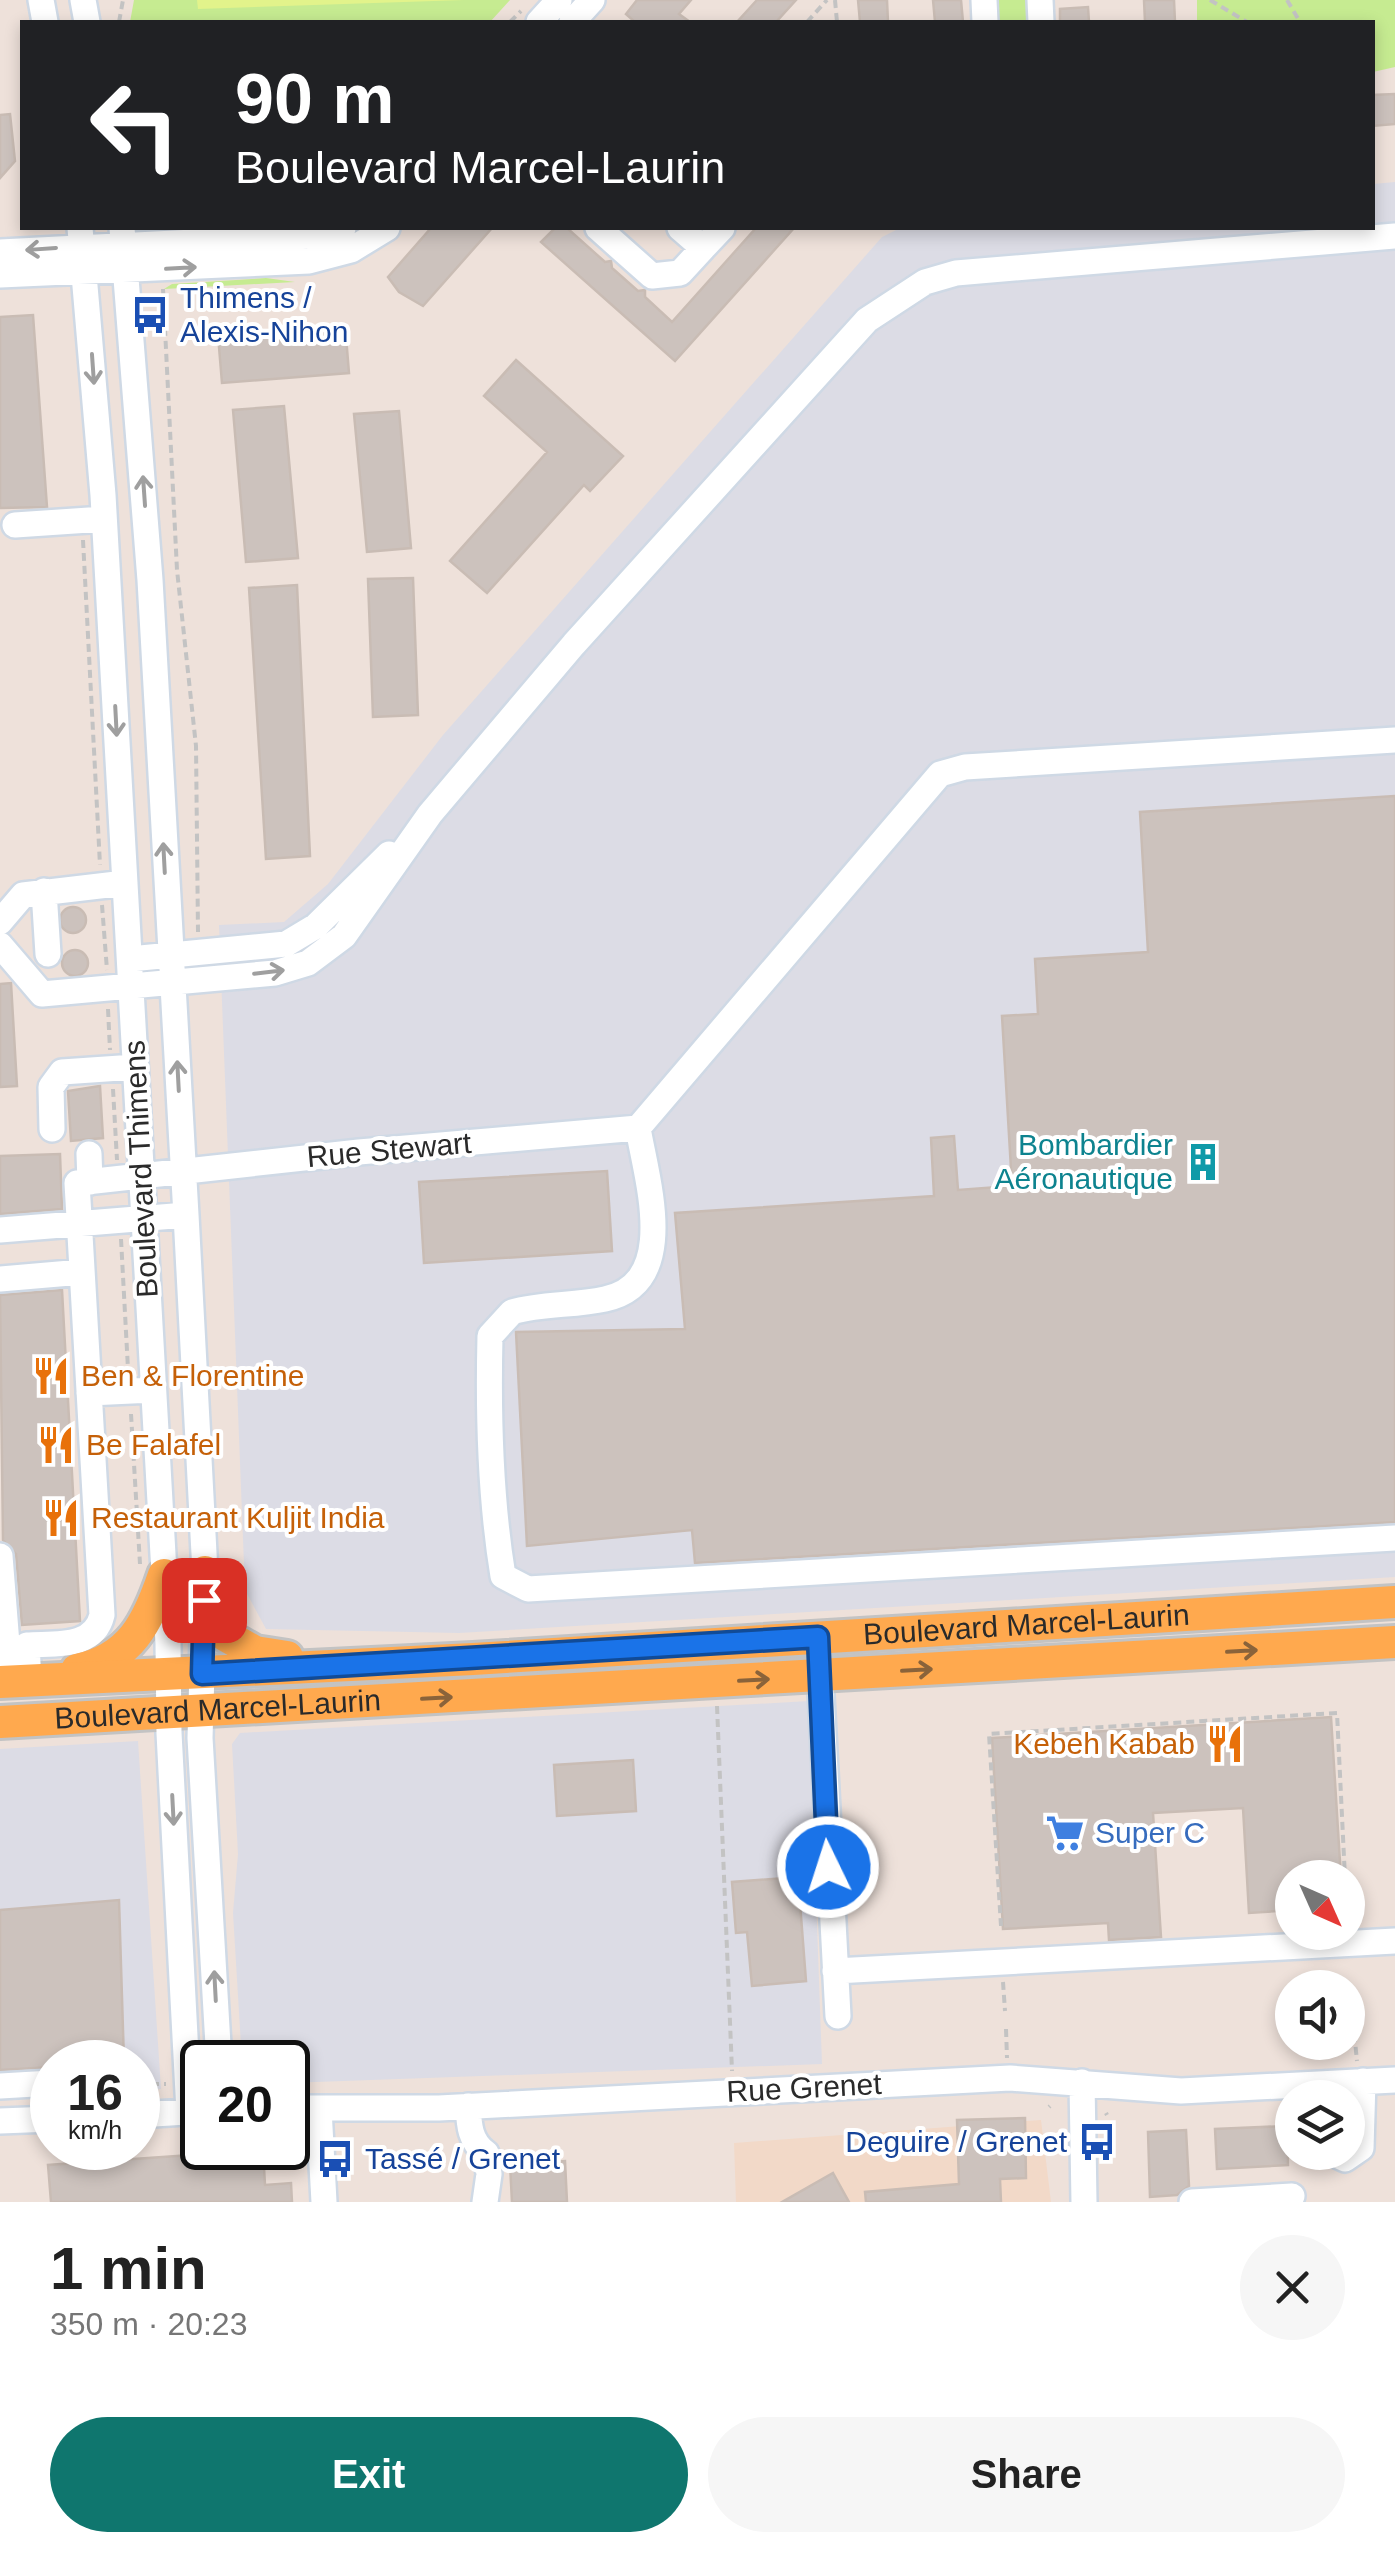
<!DOCTYPE html>
<html lang="en">
<head>
<meta charset="utf-8">
<style>
  :root { --surface:#fff; --page:#f6f6f6; --text:#222; --muted:#767676; --accent:#0f766e }
  body { margin:0; font-family:Arial,sans-serif; background:var(--page); color:var(--text); height:100vh; display:flex; flex-direction:column; font-size:38px; white-space:nowrap }
  * { box-sizing:border-box; margin:0 }
  p { font-size:32px; color:var(--muted) }
  .icon { flex:none; width:55px; height:55px; fill:none; stroke:currentColor; stroke-width:2; stroke-linecap:round; stroke-linejoin:round }
  .map { position:relative; height:2202px; overflow:hidden }
  .drawer { display:flex; flex-direction:column; background:var(--surface); flex:1 }
  .drawer>* { flex:none }
  .top-card { position:absolute; left:20px; top:20px; width:1355px; height:210px; border-radius:0px; box-shadow:0 5px 15px #0003; background:#202124; color:#fff; overflow:hidden }
  .needle { width:65px; rotate:135deg }
  .buttons { position:absolute; left:1275px; top:1860px; display:grid; gap:20px }
  .buttons a { display:grid; place-items:center; width:90px; height:90px; border-radius:50%; background:var(--surface); box-shadow:0 5px 15px #0003; font-size:50px }
  .speed { position:absolute; left:30px; top:2040px; display:flex; gap:20px; font-size:50px; font-weight:700; text-align:center }
  .speed>* { display:grid; place-content:center; width:130px; height:130px; border-radius:50%; background:var(--surface); box-shadow:0 5px 15px #0003; line-height:1 }
  .speed small { font-size:25px; font-weight:400 }
  .speed .limit { border:5px solid #111; border-radius:15px; background:#fff; color:#111 }
  .pin { position:absolute; display:grid; place-items:center; width:85px; height:85px; color:#fff; margin:-42px; border-radius:20px; box-shadow:0 5px 15px #0006 }
  .me { position:absolute; width:110px; margin:-55px; rotate:356deg; stroke-linejoin:round; filter:drop-shadow(0 0 8px #0008) }
  .turn { display:flex; align-items:center; gap:35px; height:210px; padding:0 50px; font-size:45px }
  .turn .icon { width:130px; height:130px; stroke-width:2.5 }
  .turn b { display:block; font-size:70px; line-height:85px }
  .round { display:grid; place-items:center; flex:none; width:105px; height:105px; border-radius:52px; background:var(--page) }
  .summary { display:flex; align-items:center; justify-content:space-between; height:170px; padding:0 50px }
  h1 { font-size:60px; font-weight:700; line-height:75px }
  .cta { display:flex; gap:20px; margin-top:auto; padding:20px 50px }
  .cta a { flex:1; height:115px; border-radius:60px; background:var(--accent); color:#fff; font-size:40px; font-weight:700; line-height:115px; text-align:center }
  .cta a+a { background:var(--page); color:var(--text) }
  .map>svg:first-child { display:block }
</style>
</head>
<body>
<div class="map">
<svg width="1395" height="2202" viewBox="0 0 1395 2202">
  <rect width="100%" height="100%" fill="#eee1da"/>
  <path fill="#dcdce5" d="M1395,182V1577L459,1633L266,1629L245,1590L219,925L284,922L328,884L443,735L882,237L900,228H1372L1373,184Z
    M809,1701L822,2064L288,2083V2062H242L233,1913L238,1854L232,1744L240,1733Z
    M138,1741L161,2089L138,2090V2062H52V2093L0,2095V1749Z"/>
  <path fill="#f2d9c8" d="M1041,2120L1051,2202H736L734,2143Z"/>
  <path fill="#c6eb91" d="M134,0H510L490,22H130Z
    M992,0H1029L1030,22H994Z
    M1197,0H1395V67L1373,72L1372,22H1197Z
    M266,278L295,282L164,289L172,284Z"/>
  <path fill="#e2f38b" d="M197,0H464L198,9Z"/>
  <path fill="#ccc2bd" stroke="#c9bcb4" stroke-width="2.5" d="M637,0H691L679,14L690,22H635L626,14Z
    M757,0H796L776,22H737Z
    M858,0H887L888,22H860Z
    M933,0H961L963,22H935Z
    M1144,0H1174L1175,22H1145Z
    M1088,7L1089,22H1060V9Z
    M1395,94V124L1372,126V95Z
    M10,114L15,161L0,178V115Z
    M431,228H492L423,306L399,292L388,277Z
    M555,228H567L605,262L611,261L612,268L638,291L645,290V297L672,322L756,228H794L675,361L541,242Z
    M33,315L47,507L0,508V317Z
    M345,324L349,373L222,383L218,335Z
    M516,360L623,456L590,491L584,485L487,593L450,561L547,452L484,396Z
    M284,406L298,558L246,562L233,410Z
    M399,411L411,548L367,552L354,414Z
    M413,578L418,715L373,717L368,579Z
    M297,585L310,856L266,859L249,588Z
    M1395,796V1522L695,1563L692,1530L527,1546L516,1332L685,1329L675,1213L934,1196L931,1138L954,1136L958,1190L1012,1186L1002,1016L1038,1014L1035,959L1148,952L1140,812Z
    M60 920a13 13 0 1 1 26 0a13 13 0 1 1-26 0Z
    M62 963a13 13 0 1 1 26 0a13 13 0 1 1-26 0Z
    M11,983L17,1086L0,1087V984Z
    M100,1086L103,1138L71,1141L68,1091Z
    M60,1154L62,1209L0,1214V1156Z
    M607,1171L612,1251L424,1263L419,1182Z
    M62,1290L80,1621L22,1625L16,1554L3,1540L0,1295Z
    M1331,1717L1341,1878H1292V1910L1249,1913L1243,1808L1153,1813L1161,1937L1109,1940L1108,1923L1003,1929L992,1738Z
    M633,1760L636,1811L557,1816L554,1765Z
    M798,1877L806,1981L752,1986L747,1932L736,1933L732,1882Z
    M119,1900L124,2062H52V2067L0,2070V1910Z
    M1025,2118L1026,2178L1000,2179L1001,2202H866L865,2192L959,2184L957,2120Z
    M1287,2126L1288,2165L1217,2169L1215,2129Z
    M1186,2130L1189,2186L1177,2195L1150,2197L1148,2132Z
    M263,2150L265,2185L291,2183L292,2202H51L48,2165Z
    M565,2161L567,2202H512L510,2164Z
    M833,2173L849,2202H782Z"/>
  <g fill="none" stroke-linecap="round" stroke-linejoin="round">
    <g stroke="#cfd9e5" stroke-width="30">
      <path id="minor" d="M41,0L45,22
        M83,0L87,22
        M984,0L985,22
        M1040,0L1041,22
        M539,22L559,0
        M572,22L592,0
        M80,228L103,495L168,1643L169,1733L189,2112
        M122,228L150,580L186,1215L205,1572L200,1738L219,2062
        M598,228L652,276L680,273L703,248L680,228
        M703,248L722,228
        M0,252L307,236L343,228
        M0,275L309,261L351,250L387,228
        M15,525L104,519
        M1395,740L965,767L940,774L638,1128C647,1181 680,1283 605,1299C574,1306 542,1303 512,1312L490,1336C488,1417 490,1497 503,1576L528,1589L1395,1538
        M44,891L48,954
        M0,922L23,895L125,883
        M0,945L42,994L275,973L308,963L344,936L430,814L574,644L867,320L925,282L956,273L1395,236
        M130,959L286,944L316,926L389,854
        M52,1129L51,1087L62,1072L135,1067
        M89,1154L90,1182
        M0,1230L186,1215
        M0,1279L82,1272
        M89,1393L153,1390
        M0,1556L10,1682
        M820,1676L838,2016
        M29,1681L27,1645C55,1643 94,1649 102,1615L77,1183L359,1152L638,1128
        M835,1971L1395,1941
        M1082,2082L1084,2202
        M0,2086L52,2083
        M468,2106C469,2125 470,2142 486,2153L489,2174L485,2202
        M288,2108H439L1010,2078L1181,2091L1395,2080
        M319,2109L324,2202
        M138,2115L202,2111
        M0,2121L52,2119
        M1330,2152L1345,2159L1361,2148L1363,2081
        M1192,2202L1292,2196"/>
    </g>
    <g stroke="#c3c3c3" stroke-width="38">
      <g id="major">
        <path d="M205,1572L225,1635L255,1652L287,1657"/>
        <path d="M77,1670C131,1659 148,1622 164,1575"/>
        <path id="s1" d="M0,1682L473,1659L1395,1602"/>
        <path id="s2" d="M0,1722L1395,1642"/>
      </g>
    </g>
    <path stroke="#c3c3c3" stroke-width="4" stroke-dasharray="8 5" stroke-linecap="butt" d="M835,0L837,22
      M1210,0L1247,22
      M1287,0L1300,22
      M119,22L123,0
      M510,22L521,11
      M807,22L827,0
      M163,289L177,570L196,746L198,932
      M83,540L100,865
      M102,905L107,970
      M108,1009L110,1050
      M113,1089L117,1160
      M121,1239L128,1369
      M131,1414L140,1564
      M717,1706L732,2071
      M1001,1926L989,1734L1337,1713L1345,1878
      M1003,1982L1005,2011
      M1353,2021L1357,2061
      M1006,2029L1007,2058
      M138,2084H166
      M1049,2107L1050,2106
      M1106,2113L1107,2115"/>
    <use href="#minor" stroke="#fff" stroke-width="25"/>
    <use href="#major" stroke="#ffa94e" stroke-width="32"/>
  </g>
  <defs><path id="oneway-shaft" d="M-6 0H5M1.5-3L5.5 0L1.5 3" fill="none" stroke-width="1.6" stroke-linecap="round" stroke-linejoin="round" transform="scale(2.5)"/></defs>
  <g stroke="#9f9f9f">
    <use href="#oneway-shaft" transform="translate(41 249) rotate(176)"/>
    <use href="#oneway-shaft" transform="translate(181 268) rotate(-3)"/>
    <use href="#oneway-shaft" transform="translate(93 369) rotate(86)"/>
    <use href="#oneway-shaft" transform="translate(144 491) rotate(-94)"/>
    <use href="#oneway-shaft" transform="translate(116 721) rotate(87)"/>
    <use href="#oneway-shaft" transform="translate(164 858) rotate(-93)"/>
    <use href="#oneway-shaft" transform="translate(269 972) rotate(-7)"/>
    <use href="#oneway-shaft" transform="translate(178 1076) rotate(-93)"/>
    <use href="#oneway-shaft" transform="translate(173 1810) rotate(87)"/>
    <use href="#oneway-shaft" transform="translate(215 1986) rotate(-93)"/>
  </g>
  <g stroke="#8a633a">
    <use href="#oneway-shaft" transform="translate(1242 1651) rotate(-3)"/>
    <use href="#oneway-shaft" transform="translate(917 1670) rotate(-3)"/>
    <use href="#oneway-shaft" transform="translate(754 1680) rotate(-3)"/>
    <use href="#oneway-shaft" transform="translate(437 1698) rotate(-3)"/>
  </g>
  <g fill="none" stroke-linecap="round" stroke-linejoin="round">
    <g stroke="#114b97" stroke-width="25">
      <path id="route" d="M204,1600L202,1674L818,1637L828,1867"/>
    </g>
    <use href="#route" stroke="#1a73e8" stroke-width="18"/>
  </g>
  <defs>
    <g id="bus-bare" transform="scale(3)"><path d="M-5-6H5V4H4V6H2V4H-2V6H-4V4H-5ZM-3.5-4V0h7V-4ZM-3.5 1.2v1.5H-2V1.2ZM2 1.2v1.5H3.5V1.2Z" fill="#1a4fb4" stroke="#fff" stroke-width="2.5" paint-order="stroke"/></g>
    <g id="building-bare" transform="scale(3)"><path d="M-4-6H4V6H1V3H-1V6H-4ZM-2.5-4.3h1.7v1.8h-1.7ZM.8-4.3h1.7v1.8H.8ZM-2.5-1h1.7V.8h-1.7ZM.8-1h1.7V.8H.8Z" fill="#0f9aa8" stroke="#fff" stroke-width="2.5" paint-order="stroke"/></g>
    <g id="restaurant-bare" transform="scale(3)"><path d="M-5-6h1v4h1v-4h1v4h1v-4h1v5L-1.5 .5V6h-2V.5L-5-1ZM5-6V6H3V1.5H1.5Q1.5-4 5-6Z" fill="#e8710a" stroke="#fff" stroke-width="2.5" paint-order="stroke"/></g>
    <g id="supermarket-bare" transform="scale(3)"><path d="M-6-5.5h2.5l.6 2H6L4.5 2H-2.5L-4.4-4H-6ZM-1.5 3.2a1.3 1.3 0 1 0 .1 0ZM3 3.2a1.3 1.3 0 1 0 .1 0Z" fill="#3f7fe0" stroke="#fff" stroke-width="2.5" paint-order="stroke"/></g>
  </defs>
  <g fill-rule="evenodd">
    <use href="#bus-bare" x="150" y="315"/>
    <use href="#building-bare" x="1203" y="1162"/>
    <use href="#restaurant-bare" x="51" y="1376"/>
    <use href="#restaurant-bare" x="56" y="1445"/>
    <use href="#restaurant-bare" x="61" y="1518"/>
    <use href="#restaurant-bare" x="1225" y="1744"/>
    <use href="#supermarket-bare" x="1065" y="1833"/>
    <use href="#bus-bare" x="1097" y="2142"/>
    <use href="#bus-bare" x="335" y="2159"/>
  </g>
  <g text-anchor="middle" stroke-width="8" stroke-linejoin="round" paint-order="stroke">
    <g font-size="30" fill="#164399" stroke="#fff" text-anchor="start">
      <text x="180" y="308">Thimens /<tspan x="180" dy="34">Alexis-Nihon</tspan></text>
      <text x="1067" y="2152" text-anchor="end">Deguire / Grenet</text>
      <text x="365" y="2169">Tassé / Grenet</text>
    </g>
    <g font-size="30" fill="#0d838f" stroke="#fff" text-anchor="end">
      <text x="1173" y="1155">Bombardier<tspan x="1173" dy="34">Aéronautique</tspan></text>
    </g>
    <g font-size="30" fill="#2a2a2a" stroke="#fff">
      <text transform="translate(389 1150) rotate(-5)" y="10">Rue Stewart</text>
      <text transform="translate(141 1169) rotate(-93)" y="10">Boulevard Thimens</text>
      <text dy="10" stroke="none"><textPath href="#s1" startOffset="1028">Boulevard Marcel-Laurin</textPath></text>
      <text dy="10" stroke="none"><textPath href="#s2" startOffset="218">Boulevard Marcel-Laurin</textPath></text>
      <text transform="translate(804 2088) rotate(-3)" y="10">Rue Grenet</text>
    </g>
    <g font-size="30" fill="#c56008" stroke="#fff" text-anchor="start">
      <text x="81" y="1386">Ben &amp; Florentine</text>
      <text x="86" y="1455">Be Falafel</text>
      <text x="91" y="1528">Restaurant Kuljit India</text>
      <text x="1195" y="1754" text-anchor="end">Kebeh Kabab</text>
    </g>
    <g font-size="30" fill="#366cbe" stroke="#fff" text-anchor="start">
      <text x="1095" y="1843">Super C</text>
    </g>
  </g>
</svg>
<div class="buttons">
<a><svg class="needle" viewBox="-14 -14 28 28"><path d="M0-13l5 13h-10z" fill="#e53935"/><path d="M0 13l5-13h-10z" fill="#767676"/></svg></a>
<a><svg class="icon" aria-label="sound" viewBox="0 0 24 24"><path d="M4 9h4l5-4v14l-5-4H4zM17 9q2 3 0 6"/></svg></a>
<a><svg class="icon" aria-label="layers" viewBox="0 0 24 24"><path d="M12 4l9 5-9 5-9-5zM3 14l9 5 9-5"/></svg></a>
</div>
<div class="speed"><div>16<small>km/h</small></div><div class="limit">20</div></div>
<div class="pin" style="left:204px;top:1600px;background:#d93025"><svg class="icon" aria-label="arrive" viewBox="0 0 24 24"><path d="M6 21V4h12l-3 4 3 4H6"/></svg></div>
<svg class="me" style="left:828px;top:1867px" viewBox="-20 -20 40 40"><circle r="17" fill="#1a73e8" stroke="#fff" stroke-width="3"/><path d="M0-11L8 9 0 5-8 9z" fill="#fff"/></svg>
<div class="top-card">
<div class="turn"><svg class="icon" aria-label="left" viewBox="0 0 24 24"><path d="M17 20v-9H6M10 6l-5 5 5 5"/></svg><div><b>90 m</b>Boulevard Marcel-Laurin</div></div>
</div>
</div>
<section class="drawer">
<div class="summary"><div><h1>1 min</h1><p>350 m · 20:23</p></div><a class="round"><svg class="icon" aria-label="close" viewBox="0 0 24 24"><path d="M6 6l12 12M18 6L6 18"/></svg></a></div>
<div class="cta"><a>Exit</a><a>Share</a></div>
</section>
</body>
</html>
